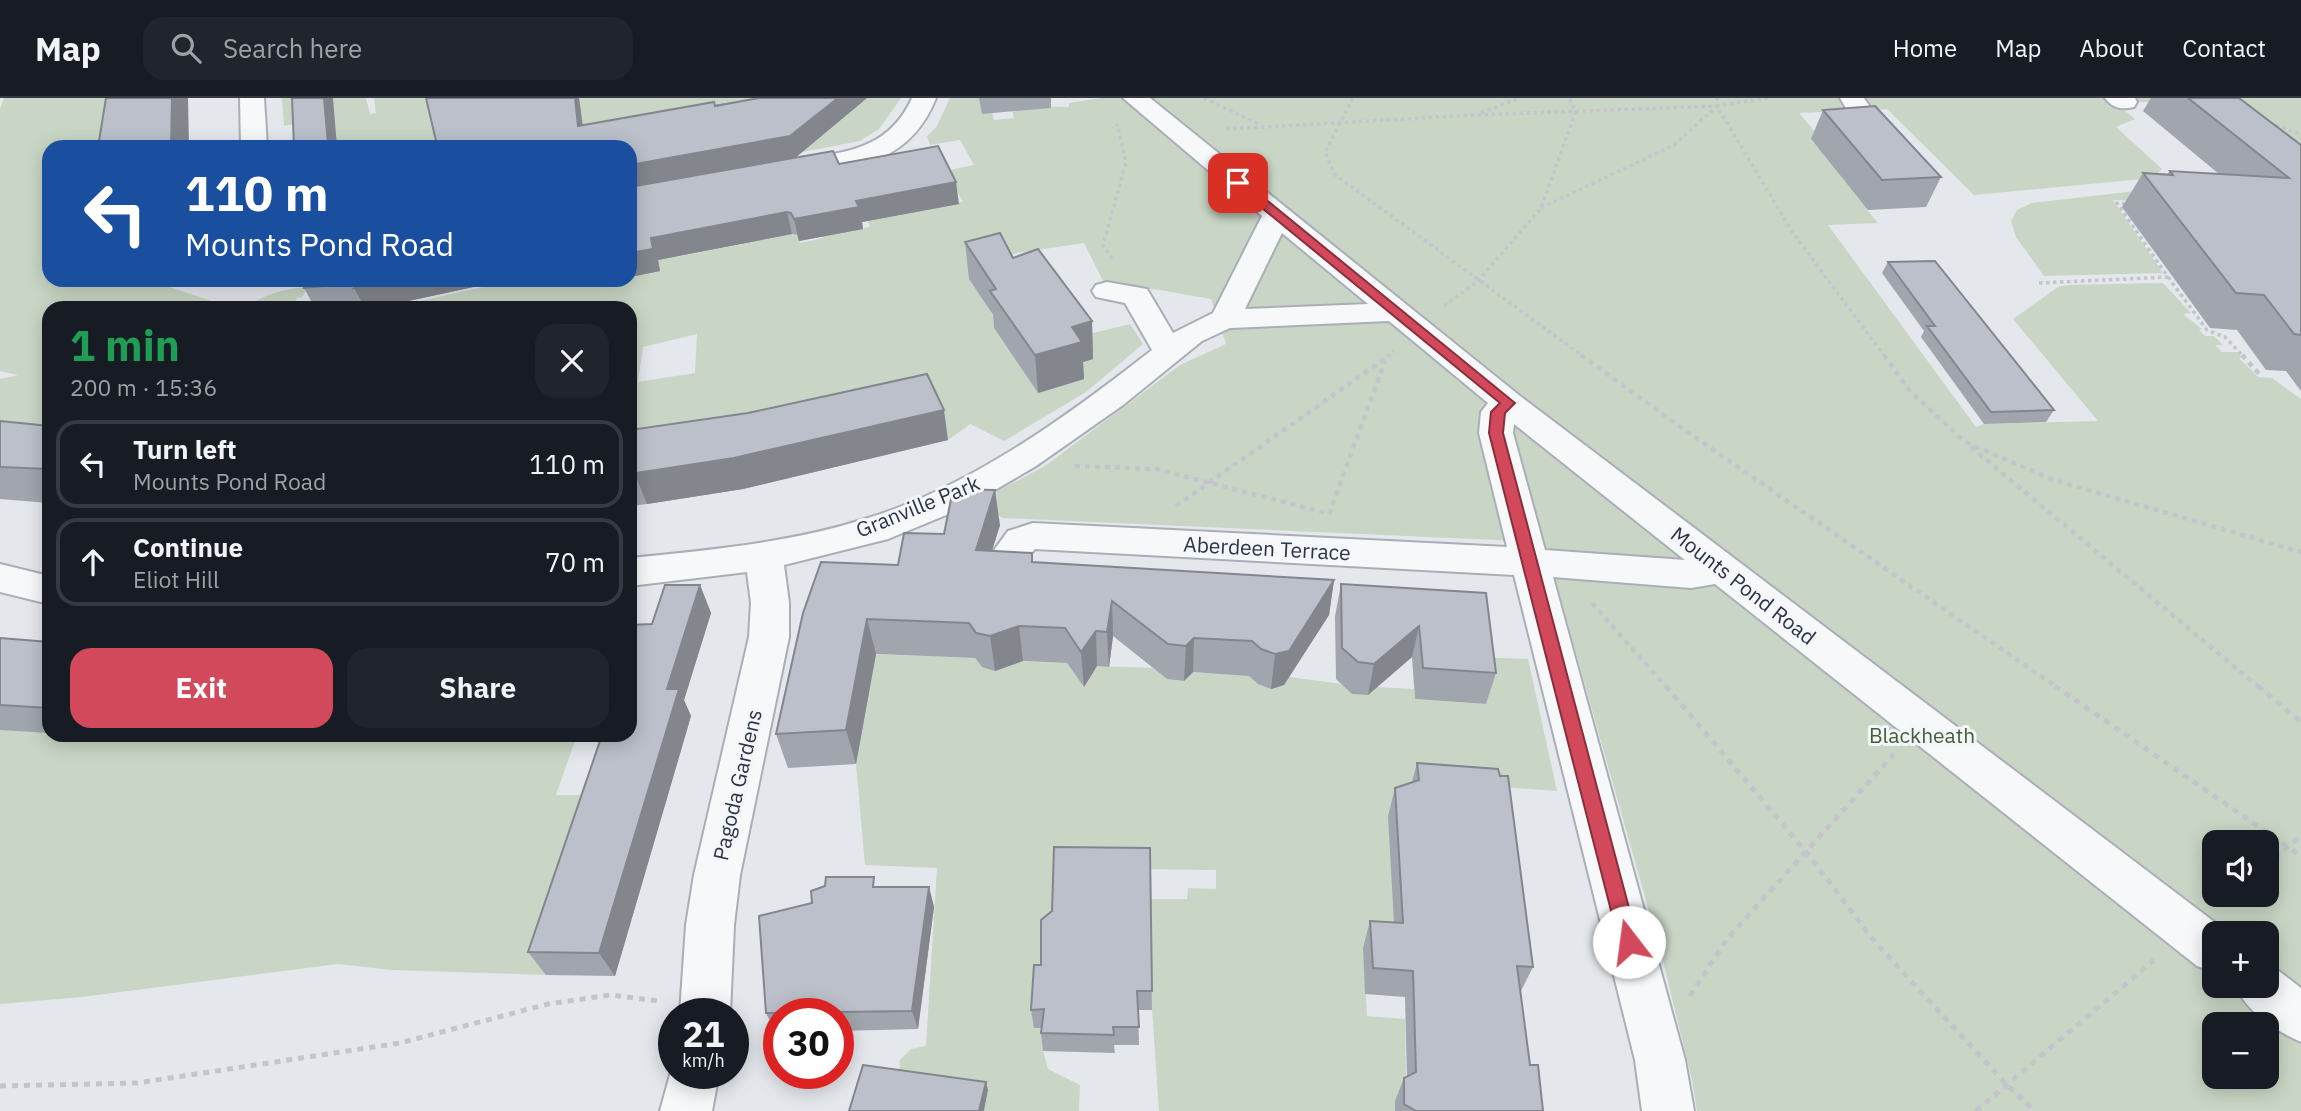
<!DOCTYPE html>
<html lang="en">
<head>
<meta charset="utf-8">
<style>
  :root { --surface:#171b24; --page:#20242c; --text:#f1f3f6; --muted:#9ea1a6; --line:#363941; --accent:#d1495b }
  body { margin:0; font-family:"IBM Plex Sans",sans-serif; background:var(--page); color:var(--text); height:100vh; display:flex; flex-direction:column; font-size:26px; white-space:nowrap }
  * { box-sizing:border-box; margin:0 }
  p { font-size:23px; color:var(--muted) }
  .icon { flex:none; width:38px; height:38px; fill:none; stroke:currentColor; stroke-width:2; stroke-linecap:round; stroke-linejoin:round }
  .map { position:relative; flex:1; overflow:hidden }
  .sheet { position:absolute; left:42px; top:203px; width:595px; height:441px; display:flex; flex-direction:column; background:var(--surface); border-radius:21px; box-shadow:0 4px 18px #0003 }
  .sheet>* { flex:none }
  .hud { position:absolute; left:42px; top:42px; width:595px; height:147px; border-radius:21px; box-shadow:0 4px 18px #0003; background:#1a4fa0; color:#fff; overflow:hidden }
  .fabs { position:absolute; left:2202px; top:732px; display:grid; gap:14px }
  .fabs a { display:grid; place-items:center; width:77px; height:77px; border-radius:14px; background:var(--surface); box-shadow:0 4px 18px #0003; font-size:35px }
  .speed { position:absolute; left:658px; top:900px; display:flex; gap:14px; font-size:35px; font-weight:700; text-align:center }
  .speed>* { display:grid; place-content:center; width:91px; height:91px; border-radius:50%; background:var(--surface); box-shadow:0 4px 18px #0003; line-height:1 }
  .speed small { font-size:18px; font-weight:400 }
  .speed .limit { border:10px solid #d22; background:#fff; color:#111 }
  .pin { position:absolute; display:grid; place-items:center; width:60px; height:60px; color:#fff; margin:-30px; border-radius:14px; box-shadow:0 4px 10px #0006 }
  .me { position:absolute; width:77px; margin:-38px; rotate:345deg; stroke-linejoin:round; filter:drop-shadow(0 0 5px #0008) }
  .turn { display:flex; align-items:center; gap:24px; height:147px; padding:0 28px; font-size:32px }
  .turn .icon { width:91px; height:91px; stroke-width:2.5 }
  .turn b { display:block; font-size:49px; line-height:60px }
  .round { display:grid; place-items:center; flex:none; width:74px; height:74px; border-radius:21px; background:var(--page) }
  .overview { display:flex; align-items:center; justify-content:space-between; height:119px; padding:0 28px }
  h1 { font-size:42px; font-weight:700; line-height:52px; color:#1e9e55 }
  .primary-button { display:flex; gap:14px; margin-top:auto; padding:14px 28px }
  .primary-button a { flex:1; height:80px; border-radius:21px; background:var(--accent); color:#fff; font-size:28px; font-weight:700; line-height:80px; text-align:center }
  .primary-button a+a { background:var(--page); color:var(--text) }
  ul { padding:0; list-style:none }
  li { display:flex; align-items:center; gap:21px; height:88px; margin:0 14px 10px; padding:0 14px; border:4px solid var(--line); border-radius:21px }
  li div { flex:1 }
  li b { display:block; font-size:26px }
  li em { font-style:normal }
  header { display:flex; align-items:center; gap:42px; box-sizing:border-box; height:98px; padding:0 35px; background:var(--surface); border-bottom:2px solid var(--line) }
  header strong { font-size:33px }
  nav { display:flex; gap:38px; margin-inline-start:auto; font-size:24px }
  .search { width:490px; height:63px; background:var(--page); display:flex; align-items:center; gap:18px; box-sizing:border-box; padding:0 24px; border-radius:21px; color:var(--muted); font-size:26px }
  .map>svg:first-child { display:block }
</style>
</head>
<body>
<header>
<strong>Map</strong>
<div class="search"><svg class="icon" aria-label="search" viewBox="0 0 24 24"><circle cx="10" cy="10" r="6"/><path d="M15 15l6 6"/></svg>Search here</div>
<nav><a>Home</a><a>Map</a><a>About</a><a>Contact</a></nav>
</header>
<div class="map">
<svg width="2301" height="1013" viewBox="0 0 2301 1013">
  <rect width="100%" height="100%" fill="#e4e7ec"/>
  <path fill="#c9d6c5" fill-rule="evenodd" d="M4,0H121L132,49H49V182H135L142,189L154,184L233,210H49V360L0,356V281L18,277L0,273V11Z
    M282,0H366L370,16L376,15L374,0H431L580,11L579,0H901L879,31L860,43L739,66L730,32L582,49L328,48L325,20L284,28Z
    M950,0H981L991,8L994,22L1014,20L1011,8L1069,9V5L1101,0H2301V97L2182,3L2115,5L2135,21L2116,29L2162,71L2156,77L2143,81L1974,97L1887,11L1799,15L1821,41L1811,42L1819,51H1824L1844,83H1854L1877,111L1867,112L1878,125L1828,127L1976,329L1984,326L2098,323L2013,221L2058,189L2067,187L2163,185L2191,215L2183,216L2202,231L2199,232L2205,238H2214L2223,247H2215L2222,254H2237L2242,259L2239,260L2258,279L2272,280L2301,301V1013H1697L1692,982L1662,859L1559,495L1541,444L1002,420L981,402L1045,368L1180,267L1226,246L1211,201L1160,192L1105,187L1084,145L1018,155L975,167L970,181L993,218L994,230L1038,295L1077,239L1130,226L1143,246L1086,294L1004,343L970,326L948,342L630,364V210H373L403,207L487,188L486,182H630L656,151L676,159L748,145L745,134L788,125L793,137H797L800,145L823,140L815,120L841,128L844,134L870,129L862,111L963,104L945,73L974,67L960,42L930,47L927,38L937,28ZM697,236L695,275L638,284L643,249ZM2214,744H2266V796H2214ZM2214,835H2266V887H2214ZM2214,926H2266V978H2214Z
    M2179,88L2135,103L2113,102L2163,175L2044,178L2016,139L2011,123L2017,112L2032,105Z
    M307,189L302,199L297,200L292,210H243C264,197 282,191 307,189Z
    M867,556L975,560L982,569L1011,563L1067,565L1075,576L1097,568L1154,570L1167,581L1184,583L1193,574L1249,577L1258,586L1284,587L1289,579L1342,586L1368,597L1377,589L1414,591L1415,601L1485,606L1480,559L1528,561L1557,693L1419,683L1395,852L1363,850L1367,918L1405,921L1406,983L1395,1003V1013H1159L1152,911L1151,801H1187L1188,790L1216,791V772L1057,770L1043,953L1048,971L1080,987L1079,1013H984L988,993L899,980L900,962L911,951L926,948L937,770L865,767L856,666L873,572Z
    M0,631L49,634V637L201,644L243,637H577L556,697H605L546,877L391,872L338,866L82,899L0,906Z"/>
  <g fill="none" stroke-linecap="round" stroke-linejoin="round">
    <g stroke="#a9aeb7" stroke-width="4">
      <path id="minor" d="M240,0H264L267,49H241Z
        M912,0H936C908,69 852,70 787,80L778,78L774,72L778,66C832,53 885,60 912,0Z
        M1123,0H1150L1520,298L2229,835H2214V874L2197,868L1715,486L1691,490L1553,479L1685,962L1694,1013H1642L1635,962L1514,477L1035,451C1023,465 1016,470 998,464L992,455L1008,433L1033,425L1507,449L1479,335L1481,314L1488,305L1389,223L1230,230L1202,243L1123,307L1036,368L968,408L888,441L784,467L789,505V539L740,777L734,827L730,915H680L686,827L694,777L749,539L751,505L747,474L630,488V460C709,452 789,445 865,421C971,389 1066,319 1152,252L1125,205L1096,199L1092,193L1096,187L1107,184L1147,191L1173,235L1213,215L1262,118ZM1282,135L1368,206L1245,211ZM1514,326L1685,462L1545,452L1513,335Z
        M1840,0H1864L1872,12L1868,17L1859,20L1850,17Z
        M2105,0H2135L2137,4L2134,9C2122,12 2112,10 2105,0Z
        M0,466L49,478V506L0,494Z
        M2266,867L2276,871L2301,890V944C2275,933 2246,913 2235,887H2266Z
        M674,962V975H719L712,1013H660Z"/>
    </g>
    <path stroke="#c2c5cb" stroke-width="3.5" stroke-dasharray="3.5 3.5" stroke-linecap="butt" d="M1204,0L1261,27
      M1353,0L1325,54L1334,76L1584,259
      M1768,0L1717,8L1791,132L1885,259
      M1481,15L1520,0
      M2269,25L2301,36
      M1226,31L1477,17L1717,8V0
      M1541,110L1674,47L1716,9
      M1112,161L1103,147L1126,65L1117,26
      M2168,179L2207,232L2225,239L2244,259
      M2039,185L2168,179L2117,105L2127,106
      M1444,208L1478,183L1541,110L1576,13L1569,0
      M1388,259L1394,253"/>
    <path stroke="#c2c5cb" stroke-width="4.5" stroke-dasharray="5 5" stroke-linecap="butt" d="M1581,257L1683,331L2058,590
      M1884,257L1909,292L1965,344L2054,382L2301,454
      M2242,257L2261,278
      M1971,349L2260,590
      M1075,368L1156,371L1330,416
      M1176,408L1390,257
      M1329,416L1385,263
      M1592,505L1667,590"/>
    <path stroke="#c2c5cb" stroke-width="5" stroke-dasharray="6 6" stroke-linecap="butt" d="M1666,588L1807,755L1875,844L2007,987L2035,1013
      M2055,588L2301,758
      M2258,588L2301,624
      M2266,768L2301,737
      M2222,805L2232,796
      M1690,898L1727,841L1894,656
      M0,988L137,985L400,945L548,906L610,897L660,903
      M1976,1013L2154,862"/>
    <use href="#minor" fill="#f7f8fa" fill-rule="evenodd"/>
  </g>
  <path fill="#a1a5ae" d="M426,0H579L583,27L759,0H867L795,60L839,66L959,106L862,124L863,131L799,143L797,137L792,136L658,162L660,173L630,179V49L437,47Z
    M979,0H1051V10L982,16Z
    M2151,0H2239L2301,47V293L2286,273L2266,272L2237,232L2210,230L2122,109L2143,75L2167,76L2170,73L2219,76L2143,13Z
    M1823,12L1941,79L1926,109L1868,112L1811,41Z
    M965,144L1013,160L1092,223L1093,261L1083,264L1084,281L1038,295L994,230L993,217L969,181Z
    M1888,164L2054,312L2046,324L1984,326L1921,239L1924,233L1882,175Z
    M305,182H506L376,210H365L364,208L344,210H315L304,190Z
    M0,323L49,328V405L0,401Z
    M630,332L948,342L743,391L647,406L630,408Z
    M1000,427L992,453L1033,464L1334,482L1329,517L1284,587L1271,591L1258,586L1249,578L1193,574L1184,583L1167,581L1113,538L1109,569L1097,568L1084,589L1067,565L1023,563L995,573L982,569L975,560L876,556L856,666L788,670L776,636L898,467L944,436Z
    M1341,486L1486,495L1496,575L1486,606L1415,601L1412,559L1368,597L1352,596L1336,581L1335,518Z
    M700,487L711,515L684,602L691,618L615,878L546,877L528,854L652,526Z
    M0,540L49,544V635L0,632Z
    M86,637H207L201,644Z
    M1417,665L1533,869L1520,895L1530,967L1543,1013H1395V1003L1404,980L1407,979L1405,899L1365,896L1363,850L1370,823L1394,825L1388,718L1395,690L1412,684Z
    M1150,750L1152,912H1138L1139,947H1114L1115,955L1043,953L1041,935V930H1034L1031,912L1041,867Z
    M877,789H929L934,809L918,931L838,933V915H779V933H775L766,915Z"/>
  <path fill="#83868d" d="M172,0H188L189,49H171Z
    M324,0H333L337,49H312Z
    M575,0H579L585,49L578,28Z
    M838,0H867L795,60L630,90V67Z
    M956,84L959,106L862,124L863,131L799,143L794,121L856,103Z
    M787,114L792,136L658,162L660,173L630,179V155L651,140Z
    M391,182H506L376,210H365L354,190Z
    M1092,223L1093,261L1083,264L1084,281L1038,295L1035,257L1072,229Z
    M944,312L948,342L743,391L647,406L635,376Z
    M995,392L1000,427L981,487L976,452Z
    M1334,482L1329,517L1284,587L1271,591L1275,556Z
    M700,487L711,515L684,602L691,618L615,878L599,855L667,591Z
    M1112,503L1113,538L1109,569L1107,534Z
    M867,521L876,556L856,666L846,632Z
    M1019,528L1023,563L995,573L990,538Z
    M1419,528L1412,559L1368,597L1374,566Z
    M1096,533L1097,568L1084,589L1081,554Z
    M1194,540L1193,574L1184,583L1186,548Z
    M195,637H207L201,644Z
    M929,789L934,809L918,931L912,913Z
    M986,984L988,992L984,1013H979Z"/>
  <path fill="#bbc0ca" stroke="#83868d" stroke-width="2" d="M106,0H172L171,49H98Z
    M292,0H324L328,46L312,49H294Z
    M426,0H575L578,28L714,4L715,8L759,0H838L790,38L630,67V49H427L437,47Z
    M2188,0H2239L2301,47V237L2294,236L2264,197L2236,195L2143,75L2173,77L2170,73L2289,80Z
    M1875,8L1941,79L1882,82L1823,12Z
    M938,48L956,84L856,103L859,109L794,121L791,115L787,114L651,140L653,151L630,155V89L833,53L839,66Z
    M1000,135L1013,160L1038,151L1092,223L1072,229L1082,244L1035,257L990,193L996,191L965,144Z
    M1935,163L2054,312L1991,314L1927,228H1935L1888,164Z
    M305,182H391L354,190L356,185L304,190Z
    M927,276L944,312L734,360L630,376V332L748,315Z
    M0,323L49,328V371L0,369Z
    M953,391L995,392L976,452L1032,455V464L1334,482L1289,553L1275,556L1261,551L1252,543L1194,540L1186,548L1168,546L1112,503L1107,534L1096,533L1081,554L1065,530L1019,528L990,538L976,535L969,525L867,521L846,632L776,636L803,515L821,464L898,467L904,435L944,436Z
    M1341,486L1486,495L1496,575L1423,570L1419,528L1374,566L1358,564L1342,550Z
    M665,487H700L667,591H679L599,855L528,854L602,637H630V527L652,526Z
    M0,540L49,544V610L0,607Z
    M1417,665L1498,671L1500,678H1508L1533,869L1517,868L1530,967H1538L1543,1013H1416L1404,1006V980L1416,974L1413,873L1373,870L1370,823L1403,825L1395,690L1419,682Z
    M1054,749L1150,750L1152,893H1137L1139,929H1113L1114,937L1041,935L1044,911L1031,912L1034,867H1041V822L1052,813Z
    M826,779H874L873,789H929L912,913L766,915L759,818L812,805L811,793L825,788Z
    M863,967L986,984L979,1013H849Z"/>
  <path fill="#d1495b" stroke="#882f3b" stroke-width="2" d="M1234,82H1242L1515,305L1505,315L1503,335L1638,844L1636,850L1629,853L1622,850L1619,844L1489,335L1491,314L1500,305L1234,87Z"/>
  <g text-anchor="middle" stroke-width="6" stroke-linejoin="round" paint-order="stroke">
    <g font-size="21" fill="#2b3445" stroke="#f4f6f9">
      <text transform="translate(918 409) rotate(-22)" y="7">Granville Park</text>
      <text transform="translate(1267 451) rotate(3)" y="7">Aberdeen Terrace</text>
      <text transform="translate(1743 488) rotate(38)" y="7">Mounts Pond Road</text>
      <text transform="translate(738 687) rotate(-77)" y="7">Pagoda Gardens</text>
    </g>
    <g font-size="21" fill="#3f6138" stroke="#f4f6f9">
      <text x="1922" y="645">Blackheath</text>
    </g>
  </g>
</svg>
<div class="fabs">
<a><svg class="icon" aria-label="sound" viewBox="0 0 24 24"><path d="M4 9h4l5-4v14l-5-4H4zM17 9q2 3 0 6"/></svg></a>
<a>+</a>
<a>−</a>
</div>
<div class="speed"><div>21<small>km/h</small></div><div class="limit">30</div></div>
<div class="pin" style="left:1238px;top:85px;background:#d93025"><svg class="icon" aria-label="arrive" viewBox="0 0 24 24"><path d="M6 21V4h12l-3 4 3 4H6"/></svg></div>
<svg class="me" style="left:1629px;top:844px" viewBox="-20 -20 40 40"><circle r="19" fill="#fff"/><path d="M0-13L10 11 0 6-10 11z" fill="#d1495b"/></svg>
<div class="hud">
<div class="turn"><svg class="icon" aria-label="left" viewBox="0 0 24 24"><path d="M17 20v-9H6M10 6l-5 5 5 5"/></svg><div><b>110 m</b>Mounts Pond Road</div></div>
</div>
<section class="sheet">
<div class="overview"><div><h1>1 min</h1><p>200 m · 15:36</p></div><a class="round"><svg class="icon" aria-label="close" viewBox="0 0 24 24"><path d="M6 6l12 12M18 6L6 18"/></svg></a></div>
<ul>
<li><svg class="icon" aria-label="left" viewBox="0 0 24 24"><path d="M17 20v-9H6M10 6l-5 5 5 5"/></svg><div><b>Turn left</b><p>Mounts Pond Road</p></div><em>110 m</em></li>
<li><svg class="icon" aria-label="ahead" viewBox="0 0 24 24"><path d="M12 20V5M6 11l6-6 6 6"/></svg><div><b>Continue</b><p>Eliot Hill</p></div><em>70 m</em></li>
</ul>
<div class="primary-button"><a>Exit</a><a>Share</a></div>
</section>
</div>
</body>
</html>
